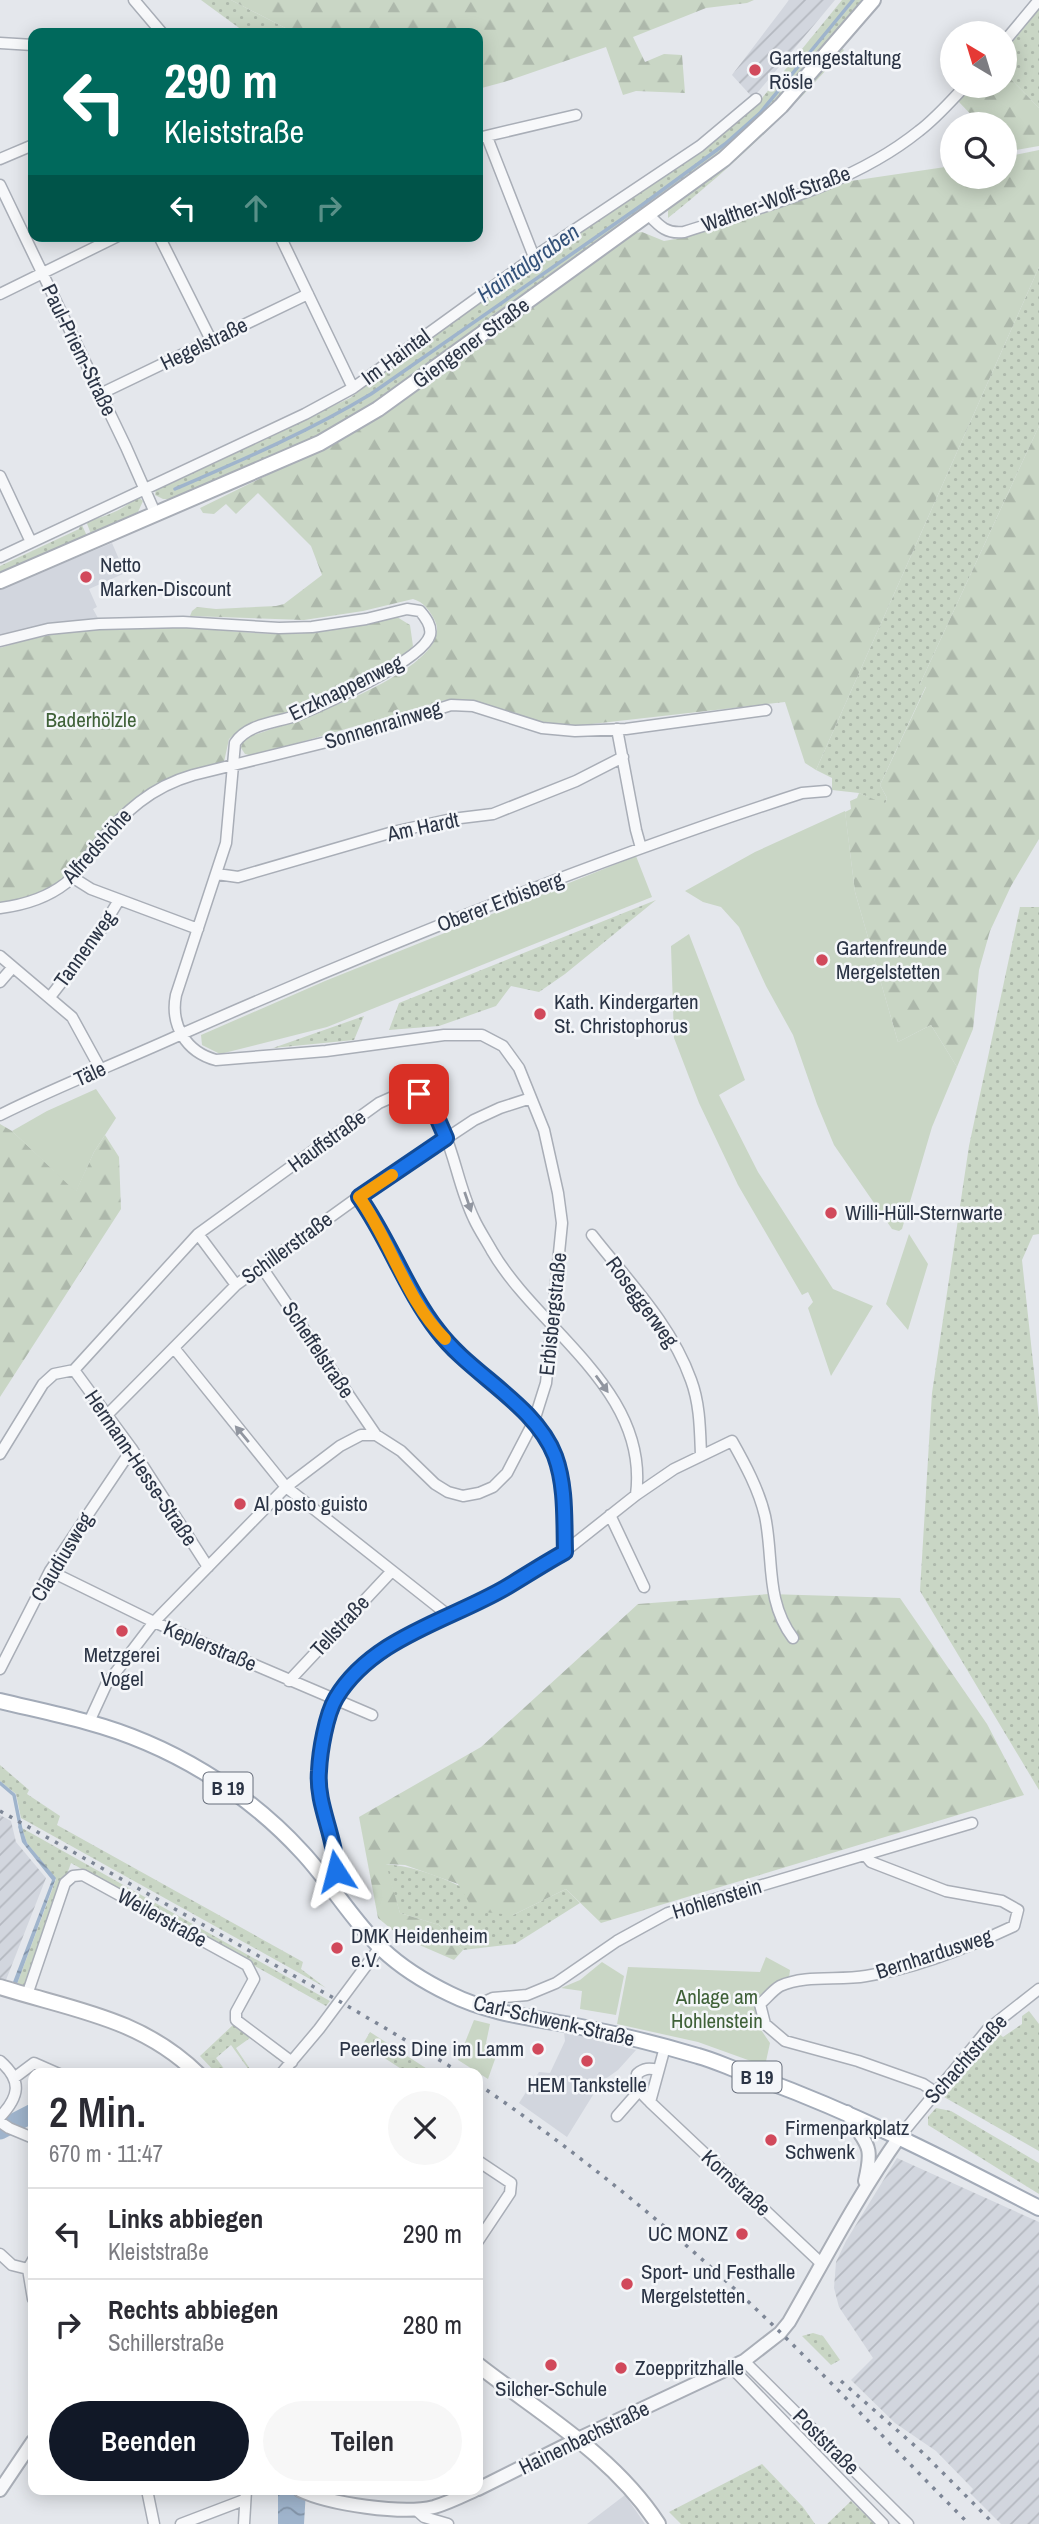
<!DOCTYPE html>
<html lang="de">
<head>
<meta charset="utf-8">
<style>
  :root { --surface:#fff; --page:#f7f7f7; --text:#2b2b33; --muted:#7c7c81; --line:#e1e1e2; --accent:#111827 }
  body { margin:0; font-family:"Archivo Narrow",sans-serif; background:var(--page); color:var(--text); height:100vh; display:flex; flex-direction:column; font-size:26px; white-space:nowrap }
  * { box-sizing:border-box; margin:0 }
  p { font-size:23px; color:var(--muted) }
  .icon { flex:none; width:38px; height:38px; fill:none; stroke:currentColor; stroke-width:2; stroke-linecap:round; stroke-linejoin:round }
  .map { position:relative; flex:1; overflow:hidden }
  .details { position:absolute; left:28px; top:2068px; width:455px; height:427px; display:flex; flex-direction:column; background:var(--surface); border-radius:14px; box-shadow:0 4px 18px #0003 }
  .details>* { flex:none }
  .top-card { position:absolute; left:28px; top:28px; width:455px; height:214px; border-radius:14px; box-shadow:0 4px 18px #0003; background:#00695c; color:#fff; overflow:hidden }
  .needle { width:46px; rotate:322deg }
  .buttons { position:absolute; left:940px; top:21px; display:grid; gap:14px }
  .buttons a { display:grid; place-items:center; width:77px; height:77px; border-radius:50%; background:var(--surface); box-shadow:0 4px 18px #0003; font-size:35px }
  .pin { position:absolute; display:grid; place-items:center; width:60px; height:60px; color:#fff; margin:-30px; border-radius:14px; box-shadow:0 4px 10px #0006 }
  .me { position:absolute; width:77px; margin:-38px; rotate:351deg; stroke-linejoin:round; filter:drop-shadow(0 0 5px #0008) }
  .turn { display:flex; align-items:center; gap:24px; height:147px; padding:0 21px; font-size:32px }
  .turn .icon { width:91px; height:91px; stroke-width:2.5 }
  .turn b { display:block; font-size:49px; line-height:60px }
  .lanes { display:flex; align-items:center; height:66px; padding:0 21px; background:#0003; justify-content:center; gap:35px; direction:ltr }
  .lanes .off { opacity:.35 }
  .round { display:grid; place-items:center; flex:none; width:74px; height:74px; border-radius:37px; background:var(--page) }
  .head { display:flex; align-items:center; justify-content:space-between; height:119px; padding:0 21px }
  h1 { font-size:42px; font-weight:600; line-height:52px }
  .primary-button { display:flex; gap:14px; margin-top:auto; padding:14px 21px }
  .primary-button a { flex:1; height:80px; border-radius:42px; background:var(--accent); color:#fff; font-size:28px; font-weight:600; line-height:80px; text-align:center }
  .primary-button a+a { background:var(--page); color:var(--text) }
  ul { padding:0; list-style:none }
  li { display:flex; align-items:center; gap:21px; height:91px; padding:0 21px; border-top:2px solid var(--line) }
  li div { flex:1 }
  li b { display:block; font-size:26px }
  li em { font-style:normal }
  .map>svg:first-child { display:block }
</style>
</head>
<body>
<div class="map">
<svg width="1039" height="2524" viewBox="0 0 1039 2524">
  <defs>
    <pattern id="industrial-furrows" width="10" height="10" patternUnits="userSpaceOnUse" patternTransform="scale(1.75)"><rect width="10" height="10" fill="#d2d6de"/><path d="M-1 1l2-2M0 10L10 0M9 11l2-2" fill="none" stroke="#b4b8c0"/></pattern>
    <pattern id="grass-dots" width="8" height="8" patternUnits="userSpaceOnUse" patternTransform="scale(1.75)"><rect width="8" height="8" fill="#c9d6c5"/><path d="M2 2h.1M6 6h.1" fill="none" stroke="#adb8ab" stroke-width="1.8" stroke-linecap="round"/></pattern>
    <pattern id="forest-firs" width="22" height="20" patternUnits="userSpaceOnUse" patternTransform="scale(1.75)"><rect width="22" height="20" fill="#c9d6c5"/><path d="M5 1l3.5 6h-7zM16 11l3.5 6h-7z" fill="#adb8ab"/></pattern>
    <pattern id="water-waves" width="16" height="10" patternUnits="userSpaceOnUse" patternTransform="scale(1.75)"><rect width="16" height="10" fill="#9fb4cc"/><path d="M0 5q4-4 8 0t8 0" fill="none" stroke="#8293a7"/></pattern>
  </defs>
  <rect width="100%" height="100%" fill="#e4e7ec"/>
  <path fill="#d2d6de" d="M112,543L125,573L89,589L97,607L93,609L99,620L36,626L0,636V589Z
    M564,2032L636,2050L618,2070L601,2082L567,2137L519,2103L539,2072L550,2073L565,2041Z
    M625,2495L645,2524H587Z"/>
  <path fill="url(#industrial-furrows)" d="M789,0H835L753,98L732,75Z
    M0,1815L11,1821L16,1842L46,1878L6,1980L0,1978Z
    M897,2158L1039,2222V2524H1001L970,2493L973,2489L936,2451L895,2423L851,2380L873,2358L839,2307L834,2288L836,2262L846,2241Z"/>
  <path fill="url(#grass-dots)" d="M201,0H231L295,33H246Z
    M842,0H867L785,96L741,140L366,410L338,428L173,499H163L155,495L156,488L350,398L532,263L699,151L758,103Z
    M1039,7V108L1005,73V47Z
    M840,47L844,50C789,113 733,166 668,218V211L671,205Z
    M1039,267V426L920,684L926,686L880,785L887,798L885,805L859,793L832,790V778L816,770Z
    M137,496L143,501L138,512L91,534L86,521C102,518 125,510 137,496Z
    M81,523L87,536L0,572V566L79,529Z
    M656,900L565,974L539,992L511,986L496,1006L439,1026L389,1030L399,1003Z
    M1020,907H1039V1234L1033,1235L1022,1260L1039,1418V1790L920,1591L932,1393L969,1146Z
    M364,1016L354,1040L273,1048Z
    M0,1765L29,1790L27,1794L60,1816L57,1825L303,1962L301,1969L326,1988L21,1818L16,1794L0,1781Z
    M22,1828L330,2001L326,2006L71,1863L27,1986L17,1984L56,1879L27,1843Z
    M385,1864C433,1868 473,1892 513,1915L566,1889L580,1903L515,1944L463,1950L439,1925L400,1913Z
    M1029,2011L1039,2024V2151L944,2097L997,2032L1003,2037L1022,2024V2016Z
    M234,2024L280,2057L277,2059L250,2038L236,2048L250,2069L249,2070L231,2045L216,2058L228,2074H217L200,2056Z
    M370,2032L435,2074H409L363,2044Z
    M936,2108L951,2111L1039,2163V2194L928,2125V2117Z
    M813,2333L823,2336L840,2360L831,2365L802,2336Z
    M762,2464L803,2507L815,2524H681L669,2512Z
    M851,2501L875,2524H827Z"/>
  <path fill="url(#forest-firs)" d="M231,0H754L747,3L706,8L633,37L645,62L664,54L682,55L685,93L636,91L623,95L606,47L504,82L478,89V33H295Z
    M1005,73L1039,108V146L1005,152L1004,124H980L958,101L971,86H1004Z
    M1039,150V267L816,770L805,763L785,702L574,726L540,724L467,701L445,700L253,756L245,754L241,748L242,742L250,736C284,726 457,669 435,621C430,611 424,602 413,599L363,611L304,620L190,616L192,611L197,607L216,609L276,606L284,604L322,575L311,546L258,493L236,514L226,504L214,514L203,513L200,508L320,449L629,234L642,232L664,241L687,237L844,182L952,166V177H1004L1005,157Z
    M1039,426V839L1011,886L990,931L979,970L973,1029L957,1067L931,1025L898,1042L855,892L845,812L851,809L850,801L857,798L859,793L885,804L887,798L880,785L926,687L920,684Z
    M397,617L410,625L413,646L409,651L383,668L319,701L240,730L229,739L224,762C189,772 155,781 127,805C102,827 81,870 56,886C39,896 19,900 0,905V648C54,630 112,625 169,627C208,628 247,634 286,634C323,634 360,625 397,617Z
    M0,1124L12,1131L76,1191L94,1152L105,1135L119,1157L121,1209L0,1397Z
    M769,1594L900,1598L987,1724L1024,1795L601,1923L566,1889L513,1915L474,1911L458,1884L405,1865L386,1864L400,1913L439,1925L463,1950L454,1960L401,1937L378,1918L359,1817L481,1747L638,1604Z"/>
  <path fill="#c9d6c5" d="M845,811L855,892L898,1042L931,1025L957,1067L932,1127L902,1229L899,1231L892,1229L834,1145L817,1104L793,1035L766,986L739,927L721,907L703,902L685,891L755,852Z
    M636,856L652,897L327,1027L220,1054L202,1045L201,1035L325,981Z
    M689,934L745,1080L719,1095L758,1172L833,1289L873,1306L831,1376L808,1308L813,1302L808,1292L802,1295L738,1185L699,1103L674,1038L671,946Z
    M96,1089L116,1118L94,1152L76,1192L12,1131L47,1111Z
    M909,1234L928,1264L908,1330L886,1304Z
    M766,1957L790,1970L789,1978L776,1983L755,1999L757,2024L770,2043L765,2066L698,2042L617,2024L628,1967L760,1972Z
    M602,1962L624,1976L616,2015L580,2009L582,1991L561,1988L580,1980Z
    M474,2020L490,2024L486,2043L499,2048L488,2079L458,2060Z"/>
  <path fill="url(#water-waves)" d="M18,1826L22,1828L27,1843L56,1878L17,1984L13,1982L52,1880L22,1842Z
    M278,2490H306L304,2524H278Z"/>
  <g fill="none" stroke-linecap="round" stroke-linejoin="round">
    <path stroke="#9fb4cc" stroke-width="3.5" d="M175,489C242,460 308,432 371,394L642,205L725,144L760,113L853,0
      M0,1783L14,1795L21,1830"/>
    <path stroke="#9fb4cc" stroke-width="19" d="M0,2130L33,2113"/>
    <g stroke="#a9aeb7" stroke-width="13">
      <path id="minor" d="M134,0L162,33
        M1004,42L1039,0
        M0,43L33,45
        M487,137L534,257
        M478,138L576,115
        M0,159L33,145
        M0,185L126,447L156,515
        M649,215C660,227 667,234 684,232C765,206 852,185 919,131C936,118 950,102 965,86
        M159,236L211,340
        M280,236L353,388
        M0,294L118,236
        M100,394L308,294
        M0,476L31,542
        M0,557L305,414L353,388L534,257L700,146L756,99
        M0,641L48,629L99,624L183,622L279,628L312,627L366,619L407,609L420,611C426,618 432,626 430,635C423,660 323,705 298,715C277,723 248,723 235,743L226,843L176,995C170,1025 186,1052 216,1060L326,1051L444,1035H482L503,1046L519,1068L544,1130L558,1193L562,1223L546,1383L534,1421L507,1473L493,1487L479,1493L463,1496L448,1492L435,1484L401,1451L376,1435H361L340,1446L286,1487L154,1622L106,1685L89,1722
        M617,729L636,830L641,848
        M217,874L238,877L393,832L452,819L493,814L576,781L623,757
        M72,877L91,889L198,929
        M0,908C24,905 47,898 66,883C78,872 87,858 97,845C124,812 151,787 193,775L363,733L451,705L473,706L542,728L575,731L626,729L766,710
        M0,956L72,1017L101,1070
        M0,982L13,967
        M50,997L96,938L119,900
        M0,1115C60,1085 123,1061 184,1033C386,944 592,861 802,793L826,791
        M359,1197C389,1239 406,1290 438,1331C471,1375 534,1404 555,1456C566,1486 564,1520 564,1552
        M198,1234L236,1285
        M592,1235C628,1281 671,1324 691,1380C700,1404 700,1430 701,1455
        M261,1266L376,1435
        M174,1348L286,1487L448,1615
        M74,1370L198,1234L379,1103L397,1095L419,1094C454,1129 453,1176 474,1219C479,1230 486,1240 492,1251C538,1330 650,1390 636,1495
        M74,1370L132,1449L208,1567
        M107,1415L236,1285L361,1195L474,1120L500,1108L531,1098
        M0,1454L43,1384L54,1374L74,1370
        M610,1515L644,1587
        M50,1571L154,1622L372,1715
        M0,1669L50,1571L132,1449
        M289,1681L391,1572
        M866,1856L871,1862L946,1891L1002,1901L1018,1910L1014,1926C967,1948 917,1968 866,1976C839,1981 806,1974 780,1986C773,1990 766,1999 760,2004L765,2024L785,2041L858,2061L923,2084L935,2092
        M336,1892L334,1881L336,1861L321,1795L318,1773L323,1744L335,1700L350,1678L368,1662L419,1628L505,1587L564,1552L636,1495L674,1469L732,1441C745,1464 759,1490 765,1516C774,1559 765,1601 793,1638
        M27,1995L65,1883L73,1876L83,1875L247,1965L254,1979L236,2012V2020L292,2062
        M478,2005L493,1998L527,1995L556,1983L617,1941L668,1913L972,1823
        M665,2047L650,2102L822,2264
        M0,2061C23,2081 19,2097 0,2117
        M281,2074L319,2029L380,1947
        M14,2078L34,2063L59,2074
        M650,2102C641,2093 635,2088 637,2074C644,2068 649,2068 658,2070
        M617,2116L639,2091
        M0,2122L9,2128L33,2138
        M900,2136L988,2029L1039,1989
        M478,2161L511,2183L510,2193L478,2241
        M0,2254L12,2265L28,2269
        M33,2260L28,2269L33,2299
        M744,2361L908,2524
        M730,2366L883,2524
        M147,2490L154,2524
        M415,2509L424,2517L448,2524
        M181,2524L244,2500
        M244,2524L246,2490"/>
    </g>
    <g stroke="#a9aeb7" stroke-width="16">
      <path id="tertiary" d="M847,2112C864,2146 875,2139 865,2181
        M478,2489L578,2439L744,2361L780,2333L789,2322C825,2259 858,2195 900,2136
        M0,2490L33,2441
        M300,2490C329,2504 403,2515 434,2507C448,2503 462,2496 475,2490"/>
    </g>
    <g stroke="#a9aeb7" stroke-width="18">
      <path id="secondary" d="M0,581L320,443L378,409L724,159L781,106L873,0
        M0,1987C73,2010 141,2018 198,2074
        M478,2365C541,2414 613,2455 658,2524"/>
    </g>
    <g stroke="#a3abb8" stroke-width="18">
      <path id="primary" d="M0,1701C29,1708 58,1714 87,1722C169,1744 245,1790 302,1852C331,1883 352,1920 382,1949C402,1968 425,1982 450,1994C490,2014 534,2018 576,2026C617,2034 658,2044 698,2056C713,2060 728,2067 742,2072C847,2109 941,2157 1039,2208"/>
    </g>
    <use href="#minor" stroke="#f7f8fa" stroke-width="10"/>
    <use href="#tertiary" stroke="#f7f8fa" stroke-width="12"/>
    <use href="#secondary" stroke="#fff" stroke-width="14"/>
    <use href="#primary" stroke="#fff" stroke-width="14"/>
    <path stroke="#7d8696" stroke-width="3.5" stroke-dasharray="3.5 7" stroke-linecap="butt" d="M0,1811L339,2001L463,2074
      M478,2084C586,2158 688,2242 782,2334C845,2396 906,2461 969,2524
      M841,2381L923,2453L994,2524"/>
  </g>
  <defs><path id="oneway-solid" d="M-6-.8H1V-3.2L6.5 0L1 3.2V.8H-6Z" transform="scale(1.75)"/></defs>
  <g fill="#9196a0">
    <use href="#oneway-solid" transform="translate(468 1202) rotate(71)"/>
    <use href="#oneway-solid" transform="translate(602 1384) rotate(54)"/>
    <use href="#oneway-solid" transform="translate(242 1434) rotate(-130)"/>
  </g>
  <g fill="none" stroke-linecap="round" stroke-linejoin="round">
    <g stroke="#114b97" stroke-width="18">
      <path id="route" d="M336,1871C336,1837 316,1805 319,1771C320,1751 326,1715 336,1698C372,1638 448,1621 505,1588C525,1576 545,1563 565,1552C564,1520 566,1486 555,1456C535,1404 471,1375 438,1331C406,1290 389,1239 359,1197L446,1138L433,1108L419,1094"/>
    </g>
    <use href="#route" stroke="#1a73e8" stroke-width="12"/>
    <path stroke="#f59e0b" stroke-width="12" d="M392,1175L359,1197C391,1242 406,1300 445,1339"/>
  </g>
  <g fill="#d1495b" stroke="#f4f6f9" stroke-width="2.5">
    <circle cx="755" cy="70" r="7"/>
    <circle cx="86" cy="577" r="7"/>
    <circle cx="822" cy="960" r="7"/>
    <circle cx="540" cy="1014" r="7"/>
    <circle cx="831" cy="1213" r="7"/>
    <circle cx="240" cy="1504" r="7"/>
    <circle cx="122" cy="1631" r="7"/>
    <circle cx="337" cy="1948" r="7"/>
    <circle cx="538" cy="2049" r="7"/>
    <circle cx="587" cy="2061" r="7"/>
    <circle cx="771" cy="2140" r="7"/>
    <circle cx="742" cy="2234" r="7"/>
    <circle cx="627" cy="2284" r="7"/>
    <circle cx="551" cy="2365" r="7"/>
    <circle cx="621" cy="2368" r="7"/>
  </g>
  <g text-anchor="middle" stroke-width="5" stroke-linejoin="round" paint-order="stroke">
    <g fill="#f4f6f9" stroke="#676e7b" stroke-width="2">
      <rect x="203.5" y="1772.5" width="49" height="31" rx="5"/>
      <rect x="732.5" y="2061.5" width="49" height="31" rx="5"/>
    </g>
    <g font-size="19" font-weight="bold" fill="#2b3445">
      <text x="228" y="1795">B 19</text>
      <text x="757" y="2084">B 19</text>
    </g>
    <g font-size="21" fill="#2b3445" stroke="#f4f6f9" text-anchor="start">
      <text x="769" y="65">Gartengestaltung<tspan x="769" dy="24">Rösle</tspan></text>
      <text x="100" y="572">Netto<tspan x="100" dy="24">Marken-Discount</tspan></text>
      <text x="836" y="955">Gartenfreunde<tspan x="836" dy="24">Mergelstetten</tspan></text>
      <text x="554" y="1009">Kath. Kindergarten<tspan x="554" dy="24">St. Christophorus</tspan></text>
      <text x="845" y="1220">Willi-Hüll-Sternwarte</text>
      <text x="254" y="1511">Al posto guisto</text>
      <text x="122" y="1662" text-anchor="middle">Metzgerei<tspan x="122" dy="24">Vogel</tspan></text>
      <text x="351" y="1943">DMK Heidenheim<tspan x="351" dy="24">e.V.</tspan></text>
      <text x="524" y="2056" text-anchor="end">Peerless Dine im Lamm</text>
      <text x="587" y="2092" text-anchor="middle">HEM Tankstelle</text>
      <text x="785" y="2135">Firmenparkplatz<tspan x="785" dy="24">Schwenk</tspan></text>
      <text x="728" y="2241" text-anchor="end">UC MONZ</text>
      <text x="641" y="2279">Sport- und Festhalle<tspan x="641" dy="24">Mergelstetten</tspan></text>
      <text x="635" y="2375">Zoeppritzhalle</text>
      <text x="551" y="2396" text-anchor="middle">Silcher-Schule</text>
    </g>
    <g font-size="21" fill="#2b3445" stroke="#f4f6f9">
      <text transform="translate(776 199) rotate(-20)" y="7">Walther-Wolf-Straße</text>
      <text transform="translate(471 343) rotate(-36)" y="7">Giengener Straße</text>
      <text transform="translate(204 344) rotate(-26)" y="7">Hegelstraße</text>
      <text transform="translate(79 350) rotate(64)" y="7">Paul-Priem-Straße</text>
      <text transform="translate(396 357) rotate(-36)" y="7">Im Haintal</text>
      <text transform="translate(346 688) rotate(-26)" y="7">Erzknappenweg</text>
      <text transform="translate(383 725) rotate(-17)" y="7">Sonnenrainweg</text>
      <text transform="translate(423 827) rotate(-12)" y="7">Am Hardt</text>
      <text transform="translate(97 846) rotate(-48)" y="7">Alfredshöhe</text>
      <text transform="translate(500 902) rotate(-21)" y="7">Oberer Erbisberg</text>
      <text transform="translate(85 949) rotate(-54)" y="7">Tannenweg</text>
      <text transform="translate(90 1074) rotate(-24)" y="7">Täle</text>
      <text transform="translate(327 1141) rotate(-36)" y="7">Hauffstraße</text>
      <text transform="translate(287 1248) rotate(-36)" y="7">Schillerstraße</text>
      <text transform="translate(642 1302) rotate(54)" y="7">Roseggerweg</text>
      <text transform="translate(553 1314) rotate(-84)" y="7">Erbisbergstraße</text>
      <text transform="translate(318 1350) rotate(56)" y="7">Scheffelstraße</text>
      <text transform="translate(141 1468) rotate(56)" y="7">Hermann-Hesse-Straße</text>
      <text transform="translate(62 1557) rotate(-59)" y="7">Claudiusweg</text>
      <text transform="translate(340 1626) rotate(-47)" y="7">Tellstraße</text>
      <text transform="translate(210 1646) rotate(23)" y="7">Keplerstraße</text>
      <text transform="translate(717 1899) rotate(-17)" y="7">Hohlenstein</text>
      <text transform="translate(162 1918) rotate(29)" y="7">Weilerstraße</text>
      <text transform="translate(934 1954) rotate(-18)" y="7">Bernhardusweg</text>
      <text transform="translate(554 2021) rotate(13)" y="7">Carl-Schwenk-Straße</text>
      <text transform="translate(966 2059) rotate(-48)" y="7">Schachtstraße</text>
      <text transform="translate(736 2183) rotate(43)" y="7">Kornstraße</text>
      <text transform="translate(584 2438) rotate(-26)" y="7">Hainenbachstraße</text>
      <text transform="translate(826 2442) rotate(45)" y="7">Poststraße</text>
    </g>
    <g font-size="21" fill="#3f6138" stroke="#f4f6f9">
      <text x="91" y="727">Baderhölzle</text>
      <text x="717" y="2004">Anlage am<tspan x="717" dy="24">Hohlenstein</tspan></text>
    </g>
    <g font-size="23" font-style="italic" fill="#34527a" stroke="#f4f6f9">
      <text transform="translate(528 263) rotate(-35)" y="8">Haintalgraben</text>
    </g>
  </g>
</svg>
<div class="buttons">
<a><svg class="needle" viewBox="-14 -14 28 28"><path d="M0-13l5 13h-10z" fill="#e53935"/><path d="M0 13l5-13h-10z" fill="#7c7c81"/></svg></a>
<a><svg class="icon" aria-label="search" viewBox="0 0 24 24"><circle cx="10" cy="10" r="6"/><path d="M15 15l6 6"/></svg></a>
</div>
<div class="pin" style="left:419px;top:1094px;background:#d93025"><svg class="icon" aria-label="arrive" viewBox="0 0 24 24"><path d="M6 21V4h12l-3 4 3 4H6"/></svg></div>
<svg class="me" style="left:336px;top:1871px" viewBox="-20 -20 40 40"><path d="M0-17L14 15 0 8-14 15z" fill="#1a73e8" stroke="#fff" stroke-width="4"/></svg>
<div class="top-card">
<div class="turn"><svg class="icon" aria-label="left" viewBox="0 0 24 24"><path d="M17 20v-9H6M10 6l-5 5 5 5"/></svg><div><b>290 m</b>Kleiststraße</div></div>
<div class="lanes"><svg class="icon" aria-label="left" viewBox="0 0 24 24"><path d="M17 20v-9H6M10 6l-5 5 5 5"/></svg><svg class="icon off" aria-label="ahead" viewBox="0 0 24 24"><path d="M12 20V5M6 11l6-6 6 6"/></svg><svg class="icon off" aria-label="right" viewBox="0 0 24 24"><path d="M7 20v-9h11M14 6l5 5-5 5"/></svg></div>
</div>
<section class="details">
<div class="head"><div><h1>2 Min.</h1><p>670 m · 11:47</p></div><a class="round"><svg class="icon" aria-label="close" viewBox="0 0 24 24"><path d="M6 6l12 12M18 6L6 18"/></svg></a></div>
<ul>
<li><svg class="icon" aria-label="left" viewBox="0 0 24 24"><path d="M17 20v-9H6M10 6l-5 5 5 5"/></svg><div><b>Links abbiegen</b><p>Kleiststraße</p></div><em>290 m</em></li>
<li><svg class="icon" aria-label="right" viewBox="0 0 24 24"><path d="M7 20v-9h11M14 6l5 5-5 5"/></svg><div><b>Rechts abbiegen</b><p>Schillerstraße</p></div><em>280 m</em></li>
</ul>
<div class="primary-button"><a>Beenden</a><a>Teilen</a></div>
</section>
</div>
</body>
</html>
